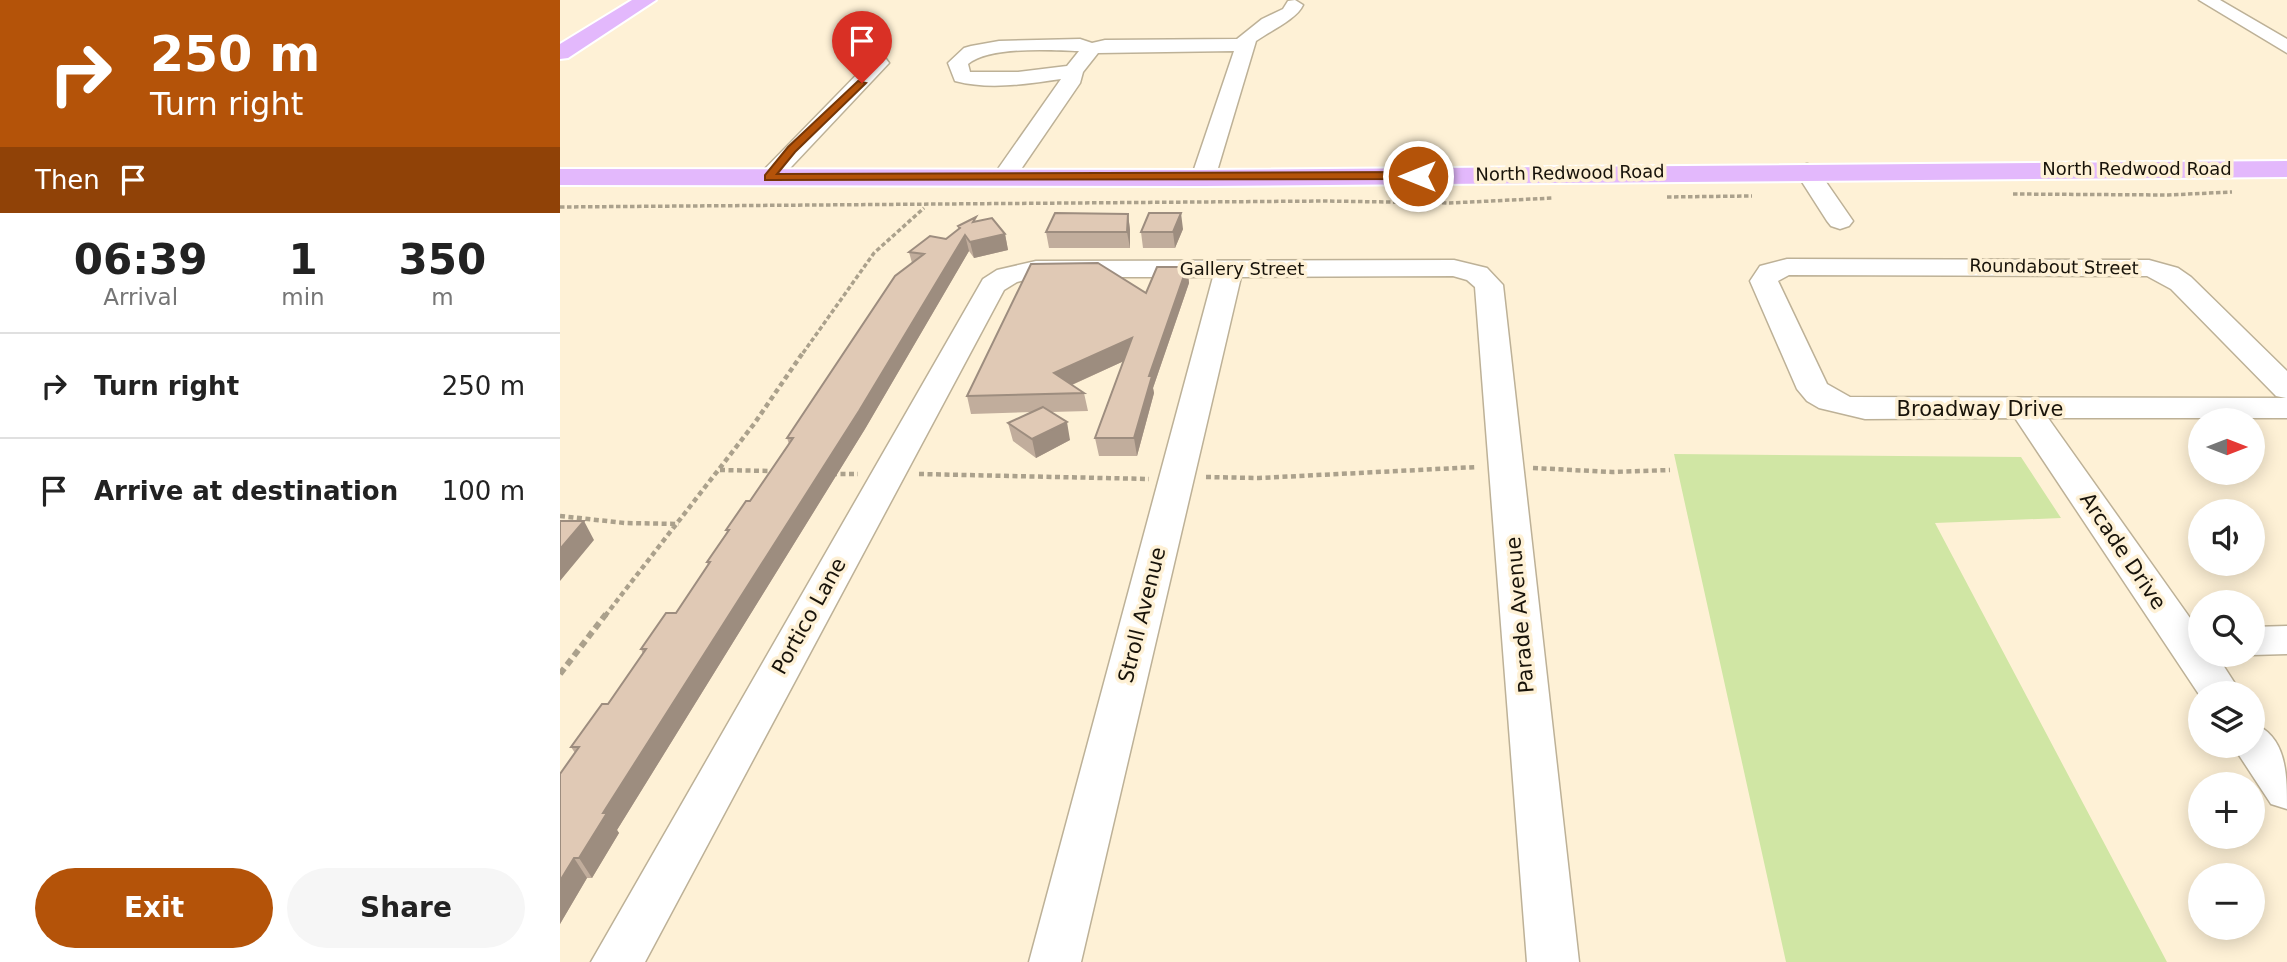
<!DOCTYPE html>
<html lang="en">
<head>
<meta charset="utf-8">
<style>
  :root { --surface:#fff; --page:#f6f6f6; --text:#222; --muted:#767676; --line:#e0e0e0; --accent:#b45309 }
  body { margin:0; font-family:"DejaVu Sans",sans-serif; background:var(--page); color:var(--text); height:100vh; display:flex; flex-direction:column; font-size:26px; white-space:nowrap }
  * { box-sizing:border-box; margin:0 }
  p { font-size:23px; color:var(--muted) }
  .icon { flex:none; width:38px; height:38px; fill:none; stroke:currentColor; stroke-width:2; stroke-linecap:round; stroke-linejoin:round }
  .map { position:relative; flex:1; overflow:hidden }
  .drawer { display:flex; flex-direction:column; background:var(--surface); width:560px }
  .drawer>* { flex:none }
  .guide { background:#b45309; color:#fff; overflow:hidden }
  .needle { width:46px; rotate:90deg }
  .fabs { position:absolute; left:1628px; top:408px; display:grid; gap:14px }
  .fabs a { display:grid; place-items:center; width:77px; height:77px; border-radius:50%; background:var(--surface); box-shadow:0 4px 18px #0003; font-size:35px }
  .pin { position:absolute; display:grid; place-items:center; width:60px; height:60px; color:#fff; margin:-72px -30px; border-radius:50% 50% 50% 0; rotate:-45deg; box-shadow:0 0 7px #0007 }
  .pin .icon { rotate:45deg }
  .me { position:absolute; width:77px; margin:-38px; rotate:270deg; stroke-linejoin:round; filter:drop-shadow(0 0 5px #0008) }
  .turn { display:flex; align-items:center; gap:24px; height:147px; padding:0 35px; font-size:32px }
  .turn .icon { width:91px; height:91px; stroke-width:2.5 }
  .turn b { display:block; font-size:49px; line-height:60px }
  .then { display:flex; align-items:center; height:66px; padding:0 35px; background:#0003; gap:14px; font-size:26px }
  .eta { display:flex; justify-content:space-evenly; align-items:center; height:119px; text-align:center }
  .eta b { font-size:42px; font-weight:700; line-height:49px }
  .primary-button { display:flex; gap:14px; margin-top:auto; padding:14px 35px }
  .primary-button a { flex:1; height:80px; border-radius:42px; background:var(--accent); color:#fff; font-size:28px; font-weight:700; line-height:80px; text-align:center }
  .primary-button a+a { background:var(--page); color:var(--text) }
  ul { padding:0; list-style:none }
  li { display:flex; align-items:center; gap:21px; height:105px; padding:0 35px; border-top:2px solid var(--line) }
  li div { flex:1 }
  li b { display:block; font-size:26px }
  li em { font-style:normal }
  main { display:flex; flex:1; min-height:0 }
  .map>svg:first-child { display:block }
</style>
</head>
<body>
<main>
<section class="drawer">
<div class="guide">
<div class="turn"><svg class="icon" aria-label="right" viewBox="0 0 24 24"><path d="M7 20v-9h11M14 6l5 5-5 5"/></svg><div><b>250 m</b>Turn right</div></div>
<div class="then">Then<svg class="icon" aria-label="arrive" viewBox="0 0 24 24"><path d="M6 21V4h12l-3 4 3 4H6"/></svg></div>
</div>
<div class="eta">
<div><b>06:39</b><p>Arrival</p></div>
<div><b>1</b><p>min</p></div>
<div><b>350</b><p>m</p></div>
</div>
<ul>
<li><svg class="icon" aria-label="right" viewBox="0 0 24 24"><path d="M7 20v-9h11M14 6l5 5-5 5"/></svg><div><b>Turn right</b></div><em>250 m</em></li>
<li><svg class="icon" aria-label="arrive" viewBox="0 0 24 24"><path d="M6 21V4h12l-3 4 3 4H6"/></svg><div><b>Arrive at destination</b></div><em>100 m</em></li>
</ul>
<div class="primary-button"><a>Exit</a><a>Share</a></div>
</section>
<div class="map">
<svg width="1727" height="962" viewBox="0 0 1727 962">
  <rect width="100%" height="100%" fill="#fef1d6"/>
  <path fill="#d0e6a4" d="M1114,454L1461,457L1501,518L1375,523L1607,962H1226Z"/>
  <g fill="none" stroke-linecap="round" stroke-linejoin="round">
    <g stroke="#bdb197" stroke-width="3">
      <path id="minor" d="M735,0L743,5C737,19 710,31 696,41L655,178L651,183L643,185L635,183L631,178L674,51L538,53L523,72L520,83L453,181H437L433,176L501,79C467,84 429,90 395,81L388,63L404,48L411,46L439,41L520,39L532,43L545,40L677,39L702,19L723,9L728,1ZM519,51L507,66L458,72H410L408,64C429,46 491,50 519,51Z
        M1639,0H1660L1727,39V53Z
        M319,57L326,59L329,63L217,182L209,184L201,182L197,177L312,59Z
        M1247,164L1255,166L1293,221L1289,226L1280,229L1271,226L1267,221L1235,171L1239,166Z
        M1227,259L1589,260L1618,268L1631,277L1727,371V418H1488L1640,632V654H1656L1681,693H1640V696L1455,418L1305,419L1259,408L1247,401L1237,389L1190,281L1200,266ZM1229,275L1587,276L1611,289L1716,396L1726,398L1290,397L1267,384L1218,281Z
        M894,260L927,268L943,285L1019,962H967L915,287L907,280L893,276L681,277L521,962H469L653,277H476L457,282L444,290L85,962H31L423,279L437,270L476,261Z
        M1727,626V654L1692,655L1689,654H1692V627Z
        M1692,723C1727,736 1727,774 1727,809L1711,804L1673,746H1692Z"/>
    </g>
    <g stroke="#fff" stroke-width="4">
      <path id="major" d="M72,0H96L8,58L0,59V44Z
        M1727,161V177L643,186L0,185V169L643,170Z"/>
    </g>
    <path stroke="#aba18c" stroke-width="3.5" stroke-dasharray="4.5 2.5" stroke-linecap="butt" d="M1453,194L1608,195L1672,192
      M1107,197L1192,196
      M0,207L766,201L890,203L993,198
      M243,353L314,253L364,208"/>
    <path stroke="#aba18c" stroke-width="4.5" stroke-dasharray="5 3.5" stroke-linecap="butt" d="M973,468L1052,472L1110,470
      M160,470L214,471
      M272,474H298
      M359,474L589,479
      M646,477L699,478L917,467
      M0,516L65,523L119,524
      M45,616L194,424L244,351"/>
    <path stroke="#aba18c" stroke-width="6" stroke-dasharray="7 4.5" stroke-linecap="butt" d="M0,674L46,614"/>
    <use href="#minor" fill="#fff" fill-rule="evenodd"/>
    <use href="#major" fill="#e3b8fc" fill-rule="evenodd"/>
  </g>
  <path fill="#c1ad9c" d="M568,214L570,230V248H489L486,232Z
    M417,221L445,234L448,250L414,258L409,251L305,429L57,830L59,833L32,878H27L0,924V774L15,753L11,747L48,704L83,654L81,649L116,613L148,565L147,562L167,532L166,530L190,501L229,444L227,438L352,263L349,252L386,239L399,229L398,226Z
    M623,229L615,248H583L581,232Z
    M627,267L629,283L593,388L594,393L577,456H539L535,438L564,361L512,385L524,393L528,411L491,412L510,440L476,458L453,441L448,423L471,412L411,414L407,396L586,293Z"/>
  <path fill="#9d8d7f" d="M621,213L623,229L615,248L613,232Z
    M568,214L570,230V248L567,232Z
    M445,234L448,250L414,258L410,242Z
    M405,235L409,251L305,429L57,830L59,833L32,878L19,858L43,813Z
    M627,267L629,283L593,388L594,393L577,456L574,438L589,376Z
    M572,338L575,356L498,391L494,373Z
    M507,422L510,440L476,458L472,439Z
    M24,521L34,540L0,581V549Z
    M14,858L27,878L0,924V881Z"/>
  <path fill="#e0c9b5" stroke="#9d8d7f" stroke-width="2" d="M495,213L568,214L567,232H486Z
    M589,213H621L613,232H581Z
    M416,217L413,222L432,218L445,234L410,242L405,235L299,411L43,813H47L19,858H14L0,881V774L19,747H11L42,704H48L86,649H81L106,613H116L150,562H147L169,530H166L186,501H190L233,438H227L335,276L364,254L349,252L370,236L386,239L400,228L398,226Z
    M538,263L586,293L597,267H627L589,376H592L574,438H535L572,338L494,373L524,393L407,396L471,264Z
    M483,407L507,422L472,439L448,423Z
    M0,521H24L0,549Z"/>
  <path fill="#b45309" stroke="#753606" stroke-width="2" d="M298,81L306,83L235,152L217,174L858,172L863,176L858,179L205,180V175L228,147Z"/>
  <g text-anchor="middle" stroke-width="7" stroke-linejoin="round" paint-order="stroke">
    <g font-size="18" fill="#18130a" stroke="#fef1d6">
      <text x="1577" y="175">North Redwood Road</text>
      <text transform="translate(1010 173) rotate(-1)" y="6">North Redwood Road</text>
      <text transform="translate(1494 267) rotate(1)" y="6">Roundabout Street</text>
      <text x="682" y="275">Gallery Street</text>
    </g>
    <g font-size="21" fill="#18130a" stroke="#fef1d6">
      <text x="1420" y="416">Broadway Drive</text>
      <text transform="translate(1563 551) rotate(56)" y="7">Arcade Drive</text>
      <text transform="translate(582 615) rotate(-76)" y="7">Stroll Avenue</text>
      <text transform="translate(960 615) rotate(-95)" y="7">Parade Avenue</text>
      <text transform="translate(249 616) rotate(-61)" y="7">Portico Lane</text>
    </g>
  </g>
</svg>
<div class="fabs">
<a><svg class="needle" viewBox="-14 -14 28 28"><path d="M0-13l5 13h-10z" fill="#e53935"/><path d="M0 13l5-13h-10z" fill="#767676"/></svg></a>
<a><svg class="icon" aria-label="sound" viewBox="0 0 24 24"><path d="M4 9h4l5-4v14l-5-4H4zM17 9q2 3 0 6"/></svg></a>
<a><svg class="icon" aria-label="search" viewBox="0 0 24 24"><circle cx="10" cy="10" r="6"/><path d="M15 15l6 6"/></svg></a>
<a><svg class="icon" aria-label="layers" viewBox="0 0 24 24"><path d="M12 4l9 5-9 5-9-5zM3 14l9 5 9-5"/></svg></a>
<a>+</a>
<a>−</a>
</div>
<div class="pin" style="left:302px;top:83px;background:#d93025"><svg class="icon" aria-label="arrive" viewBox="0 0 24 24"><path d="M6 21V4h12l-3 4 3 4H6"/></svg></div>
<svg class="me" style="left:858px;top:176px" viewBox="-20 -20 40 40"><circle r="17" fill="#b45309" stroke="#fff" stroke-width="3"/><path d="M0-11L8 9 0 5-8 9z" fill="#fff"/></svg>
</div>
</main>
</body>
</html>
